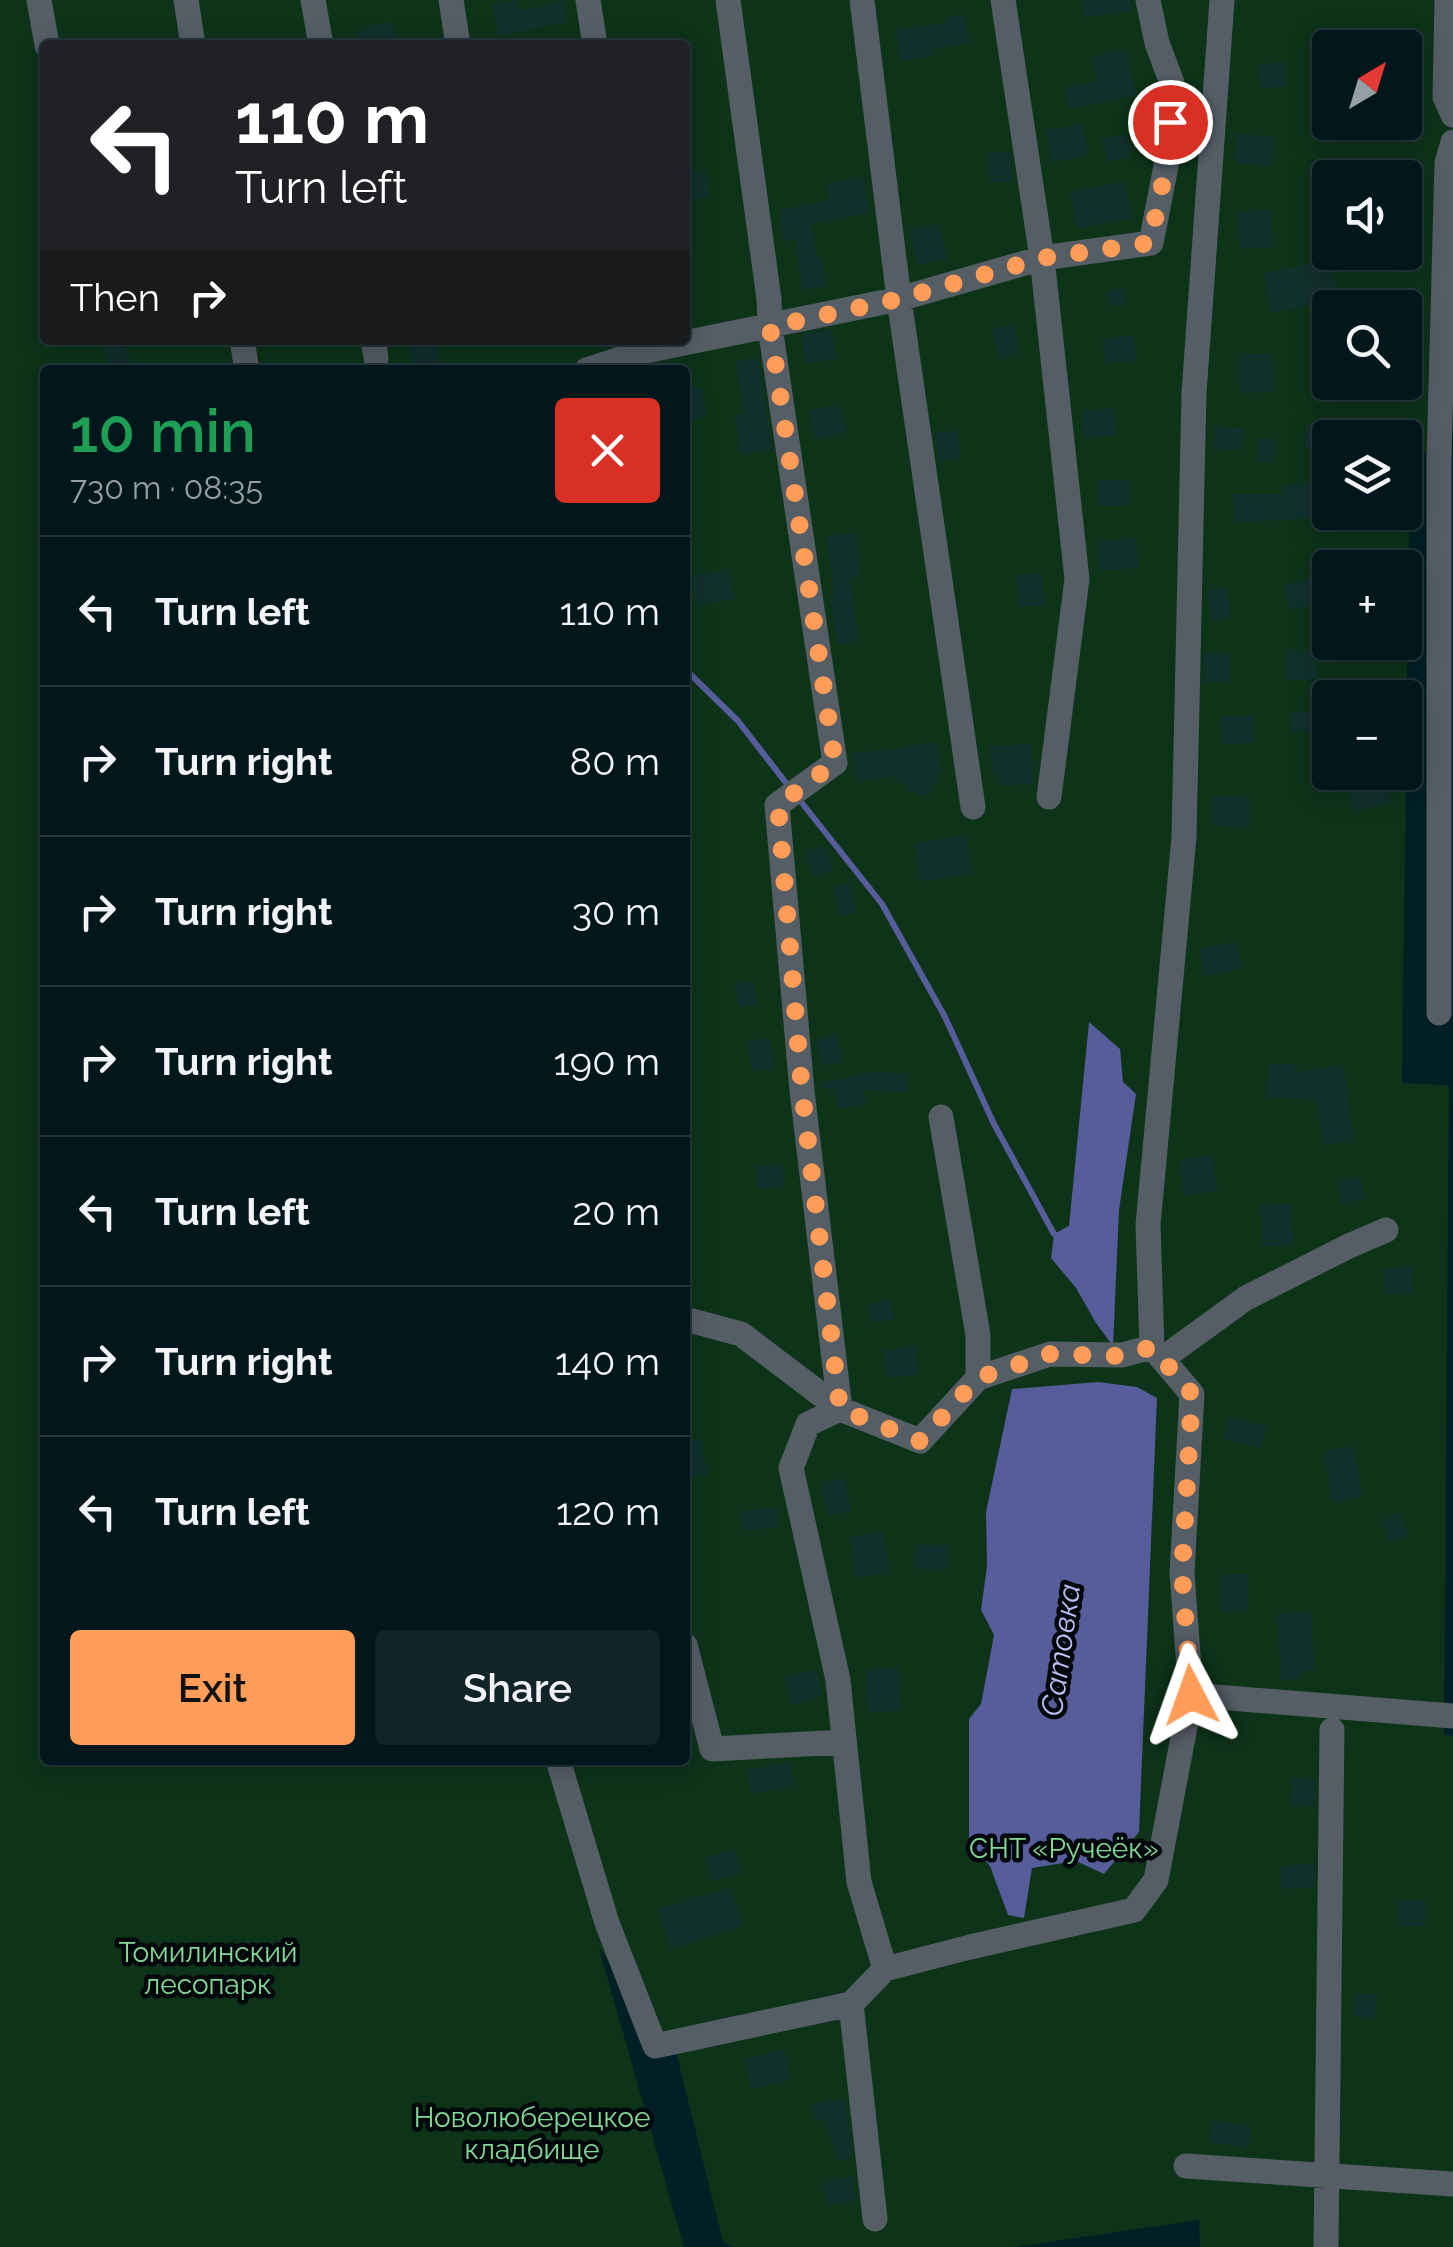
<!DOCTYPE html>
<html lang="en">
<head>
<meta charset="utf-8">
<style>
  :root { --surface:#02171c; --page:#102429; --text:#f1f3f6; --muted:#969fa3; --line:#23363b; --accent:#fe9c58 }
  body { margin:0; font-family:Raleway,sans-serif; background:var(--page); color:var(--text); height:100vh; display:flex; flex-direction:column; font-size:38px; white-space:nowrap }
  * { box-sizing:border-box; margin:0 }
  p { font-size:32px; color:var(--muted) }
  .icon { flex:none; width:55px; height:55px; fill:none; stroke:currentColor; stroke-width:2; stroke-linecap:round; stroke-linejoin:round }
  .map { position:relative; flex:1; overflow:hidden }
  .sheet { position:absolute; left:40px; top:365px; width:650px; height:1400px; display:flex; flex-direction:column; background:var(--surface); border-radius:10px; box-shadow:0 5px 25px #0003,0 0 0 2px var(--line) }
  .sheet>* { flex:none }
  .top-card { position:absolute; left:40px; top:40px; width:650px; height:305px; border-radius:10px; box-shadow:0 5px 25px #0003,0 0 0 2px var(--line); background:#202124; color:#fff; overflow:hidden }
  .needle { width:65px; rotate:38deg }
  .controls { position:absolute; left:1312px; top:30px; display:grid; gap:20px }
  .controls a { display:grid; place-items:center; width:110px; height:110px; border-radius:10px; background:var(--surface); box-shadow:0 5px 25px #0003,0 0 0 2px var(--line); font-size:50px }
  .pin { position:absolute; display:grid; place-items:center; width:85px; height:85px; color:#fff; margin:-42px; border:5px solid #fff; border-radius:50%; box-shadow:0 2px 10px #0007 }
  .me { position:absolute; width:110px; margin:-55px; rotate:356deg; stroke-linejoin:round; filter:drop-shadow(0 0 8px #0008) }
  .turn { display:flex; align-items:center; gap:35px; height:210px; padding:0 30px; font-size:45px }
  .turn .icon { width:130px; height:130px; stroke-width:2.5 }
  .turn b { display:block; font-size:70px; line-height:85px }
  .then { display:flex; align-items:center; height:95px; padding:0 30px; background:#0003; gap:20px; font-size:38px }
  .round { display:grid; place-items:center; flex:none; width:105px; height:105px; border-radius:10px; background:var(--page) }
  .overview { display:flex; align-items:center; justify-content:space-between; height:170px; padding:0 30px }
  h1 { font-size:60px; font-weight:600; line-height:75px; color:#1e9e55 }
  .primary-button { display:flex; gap:20px; margin-top:auto; padding:20px 30px }
  .primary-button a { flex:1; height:115px; border-radius:10px; background:var(--accent); color:#111; font-size:40px; font-weight:600; line-height:115px; text-align:center }
  .primary-button a+a { background:var(--page); color:var(--text) }
  ul { padding:0; list-style:none }
  li { display:flex; align-items:center; gap:30px; height:150px; padding:0 30px; border-top:2px solid var(--line) }
  li div { flex:1 }
  li b { display:block; font-size:38px }
  li em { font-style:normal }
  .map>svg:first-child { display:block }
</style>
</head>
<body>
<div class="map">
<svg width="1453" height="2247" viewBox="0 0 1453 2247">
  <rect width="100%" height="100%" fill="#021f26"/>
  <path fill="#0d3319" fill-rule="evenodd" d="M0,0H1453L1452,452L1410,453L1402,1083L1449,1085L1444,1734L1453,1736V2247H1200L1199,2220L1014,2247H733L723,2242L676,2052L599,1948L684,2247H0ZM45,45H685V340H45ZM1330,48H1405V122H1330ZM1330,178H1405V252H1330ZM1330,308H1405V382H1330ZM45,370H685V1760H45ZM1330,438H1405V512H1330ZM1330,568H1405V642H1330ZM1330,698H1405V772H1330Z"/>
  <path fill="#575c9a" d="M1089,1022L1120,1049L1123,1082L1136,1094L1119,1210L1113,1346L1096,1323L1076,1288L1051,1258L1054,1234L1069,1226Z
    M1098,1382L1137,1387L1157,1398L1139,1832L1104,1874L1076,1861L1032,1868L1024,1918L1008,1915L990,1866L969,1843V1719L981,1704L994,1635L981,1610L987,1566L986,1512L1012,1389Z"/>
  <g fill="none" stroke-linecap="round" stroke-linejoin="round">
    <path stroke="#575c9a" stroke-width="6" d="M685,669L738,721L790,788
      M798,798L882,904L945,1017L994,1124L1054,1234"/>
  </g>
  <path fill="#12302c" d="M517,0L519,11L562,0L567,22L499,36L492,5Z
    M1082,0H1131L1132,11L1084,17Z
    M964,14L970,43L932,50L933,56L900,61L896,30L947,23L946,18Z
    M392,21L398,45H360L356,31Z
    M1405,43H1421L1422,76L1405,77Z
    M1126,49L1136,95L1070,109L1064,88L1097,81L1092,57Z
    M1285,62L1287,86L1260,88L1258,64Z
    M1083,124L1088,156L1052,162L1046,130Z
    M1127,134L1131,157L1107,162L1102,139Z
    M1236,134L1274,136L1272,166L1235,163Z
    M1010,152L1013,181L990,182L988,153Z
    M706,170L709,197L685,199V172Z
    M862,177L870,212L811,224L817,257H822L826,286L802,290L795,239L784,241L778,210L829,201L826,184Z
    M1125,181L1132,218L1077,229L1070,192Z
    M1271,210L1273,247L1240,249L1238,212Z
    M939,224L947,259L917,265L909,230Z
    M1331,260L1339,300L1271,313L1264,273Z
    M1123,288L1126,305L1110,307L1107,291Z
    M1015,324L1019,353L998,358L992,328Z
    M832,329L835,360L805,363L802,335Z
    M1134,336L1136,361L1104,363L1103,338Z
    M100,340H122L133,370H111Z
    M436,340L440,365L414,370L409,345Z
    M1272,354L1274,392L1240,393L1239,355Z
    M758,357L772,450L740,454L735,415L745,414L735,361Z
    M701,386L707,416L685,421V389Z
    M839,403L846,432L816,440L809,411Z
    M1114,408L1117,435L1084,438L1081,411Z
    M1306,425L1330,426V447H1305Z
    M1214,427L1243,428L1242,450L1213,449Z
    M957,430L961,458L939,462L935,433Z
    M1257,438H1275V462H1257Z
    M1097,480H1129V506H1097Z
    M1323,482L1326,517L1234,523L1233,494H1282V485Z
    M856,533L861,577L850,578L859,642L837,645L830,596H834L827,536Z
    M1136,538L1138,568L1099,571L1097,541Z
    M729,570L734,599L696,605L692,575Z
    M1041,573L1044,605L1019,607L1016,575Z
    M1309,578L1315,603L1290,610L1283,585Z
    M1227,588L1230,618L1211,620L1207,590Z
    M1286,651H1317L1318,679L1286,680Z
    M1204,653H1230V682H1204Z
    M1313,711V731L1291,732L1290,712Z
    M1253,715L1255,742L1223,744L1221,717Z
    M936,741L942,773L937,774L939,783L930,785L932,793L916,796L915,790L906,792L904,781L898,782L896,776L857,782L852,754L881,749V752Z
    M1031,744L1034,784L1000,786L999,772L992,773L990,747Z
    M1354,772H1382L1390,802L1354,812L1344,775Z
    M1213,796L1249,797V827L1213,826Z
    M966,835L972,874L920,881L915,843Z
    M824,845L833,870L814,877L805,852Z
    M849,883L857,913L841,917L833,887Z
    M1237,942L1242,969L1204,976L1199,949Z
    M753,981L757,1004L739,1007L735,984Z
    M837,1035L843,1061L822,1066L816,1040Z
    M768,1037L775,1067L753,1072L746,1042Z
    M1268,1064H1295V1072L1343,1065L1354,1140L1323,1145L1317,1099L1267,1098Z
    M873,1072L908,1074L907,1092L863,1090L866,1104L838,1109L834,1089L823,1088V1082Z
    M1212,1155L1217,1191L1184,1196L1179,1160Z
    M782,1164L784,1187L757,1189L756,1166Z
    M1359,1176L1365,1198L1342,1204L1337,1182Z
    M1291,1204L1293,1245L1263,1246L1261,1205Z
    M1412,1267V1293L1385,1294L1384,1268Z
    M891,1300L894,1320L871,1323L868,1304Z
    M915,1346L919,1374L887,1378L883,1351Z
    M1228,1417L1266,1426L1261,1448L1223,1439Z
    M699,1438L708,1474L685,1480V1442Z
    M1354,1446L1362,1497L1332,1502L1324,1451Z
    M844,1478L851,1511L828,1516L821,1483Z
    M777,1507L779,1527L743,1531L741,1511Z
    M1401,1513L1408,1536L1389,1542L1382,1518Z
    M883,1532L890,1572L856,1578L850,1537Z
    M915,1545H947V1569H915Z
    M1221,1574H1247L1248,1611H1221Z
    M1311,1612L1314,1670L1301,1671V1678L1281,1680L1277,1614Z
    M898,1667L901,1710L868,1713L865,1670Z
    M816,1669L823,1695L792,1705L784,1678Z
    M790,1762L795,1786L751,1794L746,1770Z
    M1293,1778L1315,1780V1806L1290,1804Z
    M734,1849L741,1873L713,1881L706,1857Z
    M1314,1864V1887L1281,1889L1280,1866Z
    M730,1888L743,1925L671,1950L658,1909Z
    M1399,1900H1425V1926H1399Z
    M1355,1993L1377,1995L1374,2018L1353,2016Z
    M784,2049L791,2080L751,2089L744,2059Z
    M845,2098L852,2157L838,2161L825,2120L816,2121L812,2104Z
    M1213,2120L1251,2126L1248,2148L1210,2142Z
    M852,2176L857,2200L827,2206L822,2182Z"/>
  <g fill="none" stroke-linecap="round" stroke-linejoin="round">
    <path stroke="#555d65" stroke-width="25" d="M39,0L47,45
      M186,0L193,45
      M313,0L321,45
      M451,0L458,45
      M588,0L595,45
      M862,0L899,299L973,807
      M1003,0L1042,258L1077,579L1049,797
      M1447,0L1445,97L1453,115
      M242,340L247,370
      M373,340L376,358
      M587,370L645,351L899,299L1042,258L1151,243L1167,161L1172,83L1157,43L1148,0
      M1439,1013V459L1447,163L1453,142
      M941,1117L978,1335V1378
      M685,1319L741,1334L840,1409L802,1091L777,805L835,763L770,327L769,299L728,0
      M1152,1347L1192,1394L1182,1573L1191,1695L1156,1880L1134,1910L970,1947L885,1969L859,1882L838,1680L791,1468L808,1424L840,1409L920,1441L978,1378L1050,1354L1122,1355L1152,1347L1148,1225L1184,837L1194,393L1222,0
      M1162,1359L1246,1298L1349,1246L1386,1230
      M685,1645L712,1749L844,1742
      M1191,1695L1453,1716
      M558,1760L607,1923L655,2046L851,2004L885,1969
      M851,2004L875,2219
      M1186,2166L1453,2184
      M1326,2247L1332,1730"/>
  </g>
  <g fill="none" stroke-linecap="round" stroke-linejoin="round">
    <path stroke="#fe9c58" stroke-width="18" stroke-dasharray="0 32.4" d="M1170,122L1167,162L1150,243L1042,258L899,299L770,327L835,763L778,805L802,1091L840,1409L920,1441L978,1378L1050,1354L1122,1356L1152,1347L1192,1394L1182,1573L1191,1695"/>
  </g>
  <g text-anchor="middle" stroke-width="9" stroke-linejoin="round" paint-order="stroke">
    <g font-size="28" fill="#83da97" stroke="#01070a">
      <text x="1064" y="1858">СНТ «Ручеёк»</text>
      <text x="208" y="1962">Томилинский<tspan x="208" dy="32">лесопарк</tspan></text>
      <text x="532" y="2127">Новолюберецкое<tspan x="532" dy="32">кладбище</tspan></text>
    </g>
    <g font-size="30" font-style="italic" fill="#bac1f7" stroke="#01070a">
      <text transform="translate(1061 1650) rotate(-82)" y="10">Сатовка</text>
    </g>
  </g>
</svg>
<div class="controls">
<a><svg class="needle" viewBox="-14 -14 28 28"><path d="M0-13l5 13h-10z" fill="#e53935"/><path d="M0 13l5-13h-10z" fill="#969fa3"/></svg></a>
<a><svg class="icon" aria-label="sound" viewBox="0 0 24 24"><path d="M4 9h4l5-4v14l-5-4H4zM17 9q2 3 0 6"/></svg></a>
<a><svg class="icon" aria-label="search" viewBox="0 0 24 24"><circle cx="10" cy="10" r="6"/><path d="M15 15l6 6"/></svg></a>
<a><svg class="icon" aria-label="layers" viewBox="0 0 24 24"><path d="M12 4l9 5-9 5-9-5zM3 14l9 5 9-5"/></svg></a>
<a>+</a>
<a>−</a>
</div>
<div class="pin" style="left:1170px;top:122px;background:#d93025"><svg class="icon" aria-label="arrive" viewBox="0 0 24 24"><path d="M6 21V4h12l-3 4 3 4H6"/></svg></div>
<svg class="me" style="left:1191px;top:1695px" viewBox="-20 -20 40 40"><path d="M0-17L14 15 0 8-14 15z" fill="#fe9c58" stroke="#fff" stroke-width="4"/></svg>
<div class="top-card">
<div class="turn"><svg class="icon" aria-label="left" viewBox="0 0 24 24"><path d="M17 20v-9H6M10 6l-5 5 5 5"/></svg><div><b>110 m</b>Turn left</div></div>
<div class="then">Then<svg class="icon" aria-label="right" viewBox="0 0 24 24"><path d="M7 20v-9h11M14 6l5 5-5 5"/></svg></div>
</div>
<section class="sheet">
<div class="overview"><div><h1>10 min</h1><p>730 m · 08:35</p></div><a class="round" style="background:#d93025;color:#fff"><svg class="icon" aria-label="close" viewBox="0 0 24 24"><path d="M6 6l12 12M18 6L6 18"/></svg></a></div>
<ul>
<li><svg class="icon" aria-label="left" viewBox="0 0 24 24"><path d="M17 20v-9H6M10 6l-5 5 5 5"/></svg><div><b>Turn left</b></div><em>110 m</em></li>
<li><svg class="icon" aria-label="right" viewBox="0 0 24 24"><path d="M7 20v-9h11M14 6l5 5-5 5"/></svg><div><b>Turn right</b></div><em>80 m</em></li>
<li><svg class="icon" aria-label="right" viewBox="0 0 24 24"><path d="M7 20v-9h11M14 6l5 5-5 5"/></svg><div><b>Turn right</b></div><em>30 m</em></li>
<li><svg class="icon" aria-label="right" viewBox="0 0 24 24"><path d="M7 20v-9h11M14 6l5 5-5 5"/></svg><div><b>Turn right</b></div><em>190 m</em></li>
<li><svg class="icon" aria-label="left" viewBox="0 0 24 24"><path d="M17 20v-9H6M10 6l-5 5 5 5"/></svg><div><b>Turn left</b></div><em>20 m</em></li>
<li><svg class="icon" aria-label="right" viewBox="0 0 24 24"><path d="M7 20v-9h11M14 6l5 5-5 5"/></svg><div><b>Turn right</b></div><em>140 m</em></li>
<li><svg class="icon" aria-label="left" viewBox="0 0 24 24"><path d="M17 20v-9H6M10 6l-5 5 5 5"/></svg><div><b>Turn left</b></div><em>120 m</em></li>
</ul>
<div class="primary-button"><a>Exit</a><a>Share</a></div>
</section>
</div>
</body>
</html>
